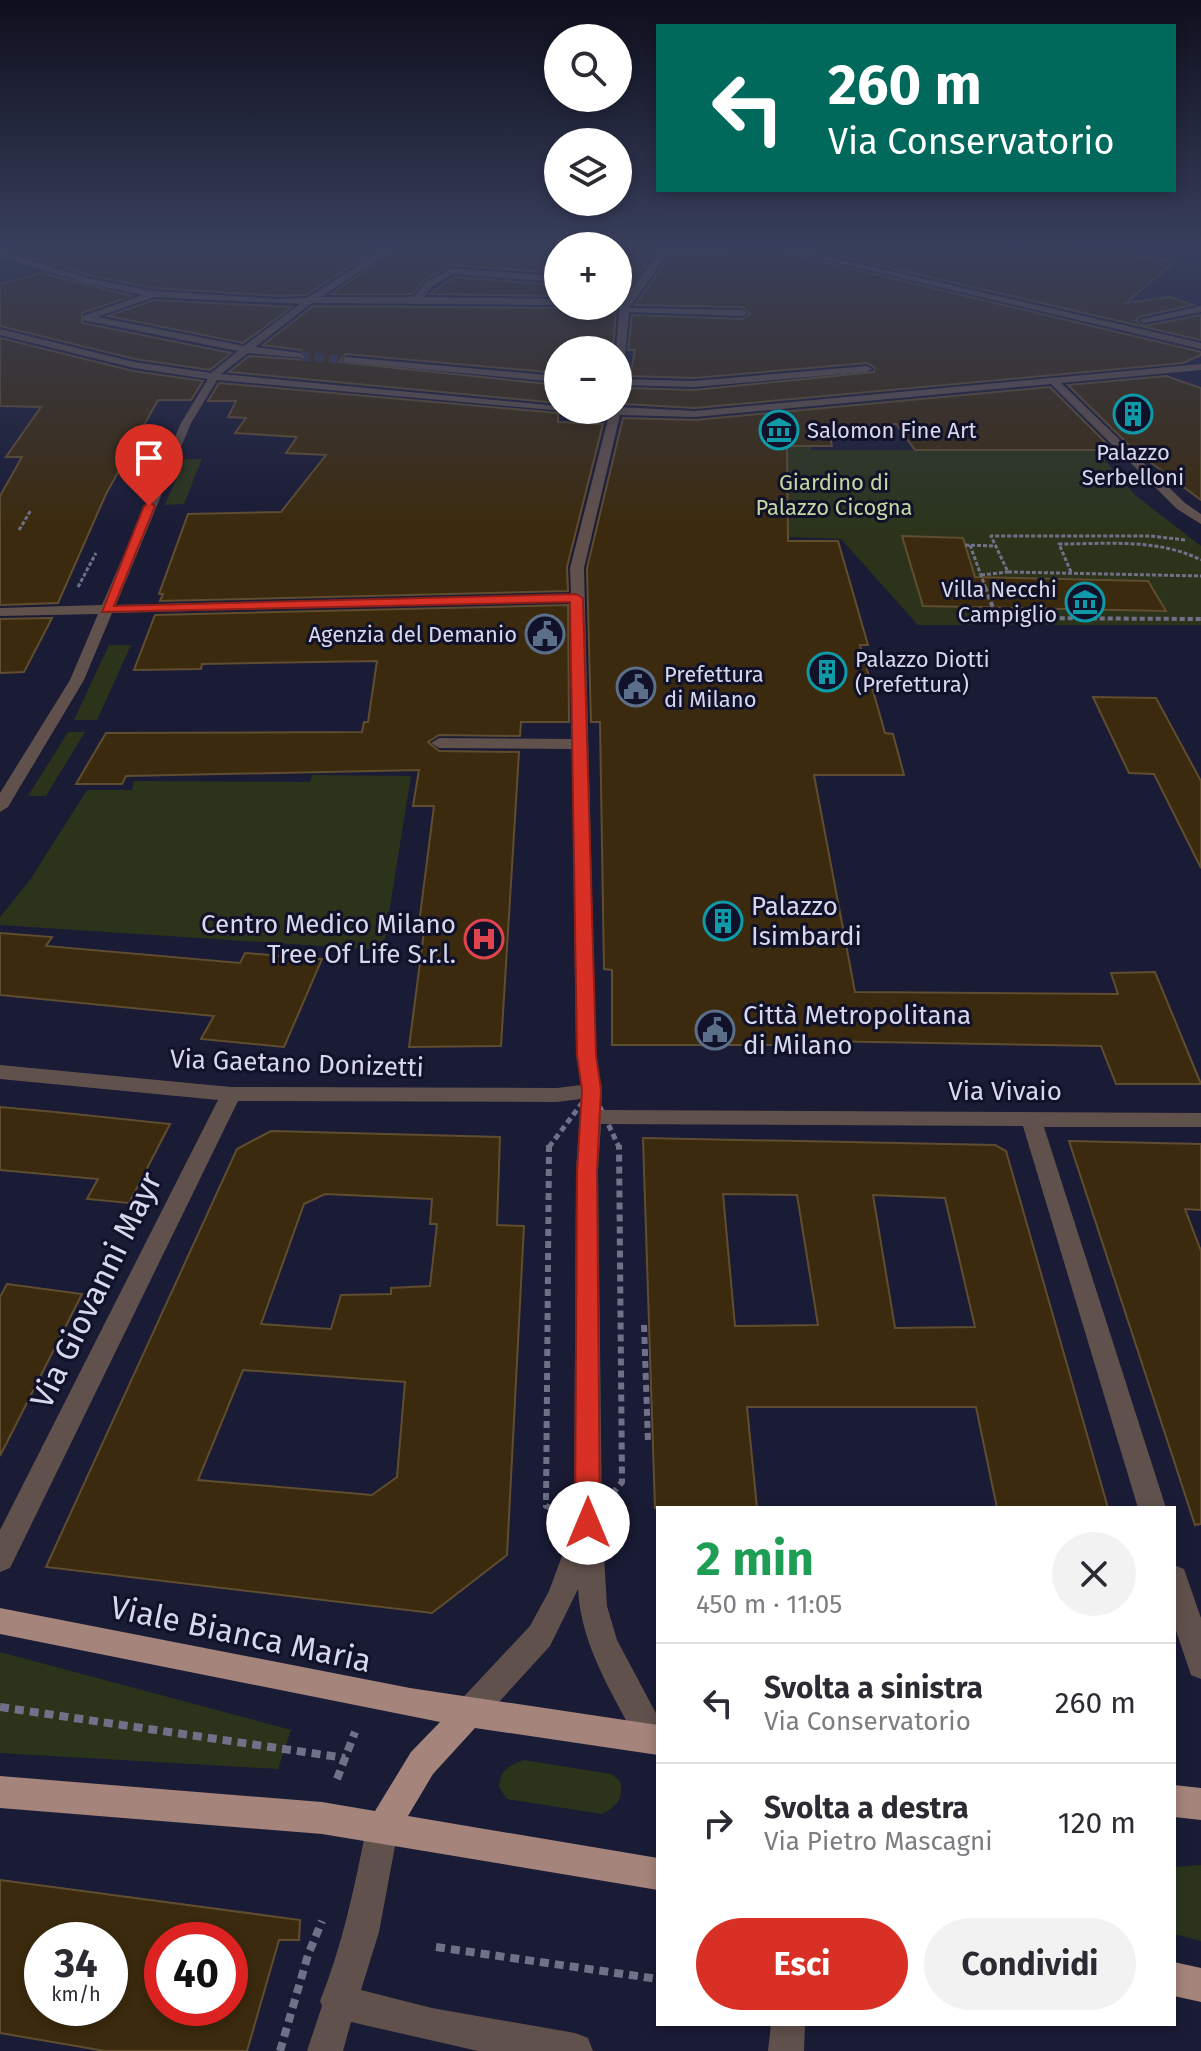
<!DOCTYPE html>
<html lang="it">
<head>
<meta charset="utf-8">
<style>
  :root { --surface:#fff; --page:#f2f2f3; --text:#2b2b33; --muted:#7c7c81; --line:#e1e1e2; --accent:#d93025 }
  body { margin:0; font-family:"Fira Sans",sans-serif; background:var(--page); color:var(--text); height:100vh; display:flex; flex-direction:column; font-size:30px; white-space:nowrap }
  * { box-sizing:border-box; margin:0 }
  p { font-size:26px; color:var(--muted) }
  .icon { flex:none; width:44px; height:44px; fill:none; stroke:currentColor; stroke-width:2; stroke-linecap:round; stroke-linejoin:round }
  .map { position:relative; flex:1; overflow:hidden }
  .panel { position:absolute; left:656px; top:1506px; width:520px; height:520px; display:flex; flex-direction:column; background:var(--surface); border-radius:0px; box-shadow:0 4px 12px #0003 }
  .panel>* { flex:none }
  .guide { position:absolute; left:656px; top:24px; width:520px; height:168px; border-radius:0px; box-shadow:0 4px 12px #0003; background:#00695c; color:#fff; overflow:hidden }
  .fabs { position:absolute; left:544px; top:24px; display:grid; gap:16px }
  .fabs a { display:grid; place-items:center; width:88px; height:88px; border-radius:50%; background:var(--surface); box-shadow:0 4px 12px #0003; font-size:40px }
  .speed { position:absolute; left:24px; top:1922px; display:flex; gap:16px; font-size:40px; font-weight:700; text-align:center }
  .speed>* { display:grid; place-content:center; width:104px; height:104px; border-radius:50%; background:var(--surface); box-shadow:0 4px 12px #0003; line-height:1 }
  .speed small { font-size:20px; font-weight:400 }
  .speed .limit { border:12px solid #d22; background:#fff; color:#111 }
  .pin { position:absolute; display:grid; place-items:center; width:68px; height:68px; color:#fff; margin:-82px -34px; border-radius:50% 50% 50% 0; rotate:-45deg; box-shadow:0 0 8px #0007 }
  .pin .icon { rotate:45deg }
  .me { position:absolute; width:88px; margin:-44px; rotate:0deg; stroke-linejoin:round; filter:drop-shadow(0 0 6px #0008) }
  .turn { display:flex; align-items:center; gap:28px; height:168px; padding:0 40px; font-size:36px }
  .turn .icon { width:104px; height:104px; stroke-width:2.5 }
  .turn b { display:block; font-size:56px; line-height:68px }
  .round { display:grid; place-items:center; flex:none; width:84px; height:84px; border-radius:42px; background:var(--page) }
  .summary { display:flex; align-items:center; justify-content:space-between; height:136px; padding:0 40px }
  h1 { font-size:48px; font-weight:700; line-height:60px; color:#1e9e55 }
  .primary-button { display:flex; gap:16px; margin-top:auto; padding:16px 40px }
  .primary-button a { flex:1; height:92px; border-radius:48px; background:var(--accent); color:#fff; font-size:32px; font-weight:700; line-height:92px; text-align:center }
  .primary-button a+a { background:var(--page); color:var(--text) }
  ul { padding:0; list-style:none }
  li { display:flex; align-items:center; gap:24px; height:120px; padding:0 40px; border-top:2px solid var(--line) }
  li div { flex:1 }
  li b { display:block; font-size:30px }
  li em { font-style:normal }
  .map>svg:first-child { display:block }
</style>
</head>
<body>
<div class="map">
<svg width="1201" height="2051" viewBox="0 0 1201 2051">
  <rect width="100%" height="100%" fill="#1a1b35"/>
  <path fill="#2b341b" d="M1008,433L1024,451L1096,450L1135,495L1201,546V625H918L841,539L788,537L787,447L811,446V450H955Z
    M184,459H202L184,504L165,505Z
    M109,645H131L97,720H74Z
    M68,732H85L46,796H28Z
    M312,775L411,776L383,950L0,925V917L30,880L87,790H132L134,781L310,782Z
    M0,1652L291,1730L278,1769L0,1753Z
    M524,1760L611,1774L620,1781C624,1799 617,1806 602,1814L507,1799L499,1787C501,1769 508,1766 524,1760Z
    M1201,1865V1941L1174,1934V1867Z"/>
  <path fill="#3b2a0d" stroke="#604d30" stroke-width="2" fill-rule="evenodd" d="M4,244H385L306,295L278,296L153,288L92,276L3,249Z
    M404,244H558V273L451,265L425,279L413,294H331Z
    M618,244H662L618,301Z
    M787,244H1045L1175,261L1126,303L1170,297L1193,305L1138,317L1136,321L1145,326L1201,315V340Z
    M768,249L1201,352V355L1183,363L695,408L625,404L628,388L694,390L874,372L875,368L867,363L694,378L630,376L635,350H628L632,315L742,319L750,314L742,307L635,305L670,256L765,253Z
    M41,273L132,296L82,313V323L231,353L210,370L135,359L0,326V284Z
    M454,277L558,285V296L430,294Z
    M154,300L292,307L243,343L108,316Z
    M313,306L559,308L616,309L613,350H558V373L346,354L339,362L558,385V403L229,372L249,356L307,360L301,350L263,345Z
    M0,338L133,371L203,381L191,400H158L106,494L58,603L0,605V496L22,457H6L41,407L0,406Z
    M1166,376L1201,388V500L1134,450L1068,385Z
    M219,383L558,413V422L603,424L567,567L568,591L160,601L163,594H159L188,514L281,512L326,455L286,453L297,437L235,433L246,418L228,417L236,401H208Z
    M1050,387L1113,450H915L896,424L839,428L841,432H829L832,446H787L788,541H838L868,645H860L885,733L893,734L904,775H814L855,992L1118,994L1111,973L1155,972L1201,1084H1116L1101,1046L816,1041L817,1045H612V970L604,969L600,722H591L587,568L623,418L695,420Z
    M902,536L963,538L975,577L1148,581L1166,611L923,606Z
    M568,605L569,722H521L520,736L439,735L428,742L439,751L519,752L501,1046L409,1047L425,924H419L434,806H413L419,770L126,776L122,784H76L106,733L362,732L364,722H368L377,661L202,664L201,669L134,670L155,615Z
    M52,618L24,672L0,673V619Z
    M1093,697L1156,698L1201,781V868L1154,774L1129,773Z
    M0,933L52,937L46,946L240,963L245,953L322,959L284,1047L201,1039L214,1016L0,995Z
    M0,1107L55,1112L170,1124L129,1203L87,1199L98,1179L0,1170Z
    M271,1131L500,1137L497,1225L524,1226L507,1555L432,1613L46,1567L237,1149ZM325,1194L432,1199L430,1224H437L430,1286L391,1288V1294L341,1295L331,1329L261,1324L304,1204ZM243,1370L405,1382L397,1477L372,1495L198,1480Z
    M643,1138L995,1145L1006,1151L1108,1508H997L976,1407H747L757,1508H655ZM723,1194L797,1195L818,1325L735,1326ZM873,1195L945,1198L975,1327L895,1328Z
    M1069,1141L1201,1144V1210L1185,1209L1201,1251V1524L1195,1525Z
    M7,1284L82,1294L0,1456V1297Z
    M0,1880L300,1920L299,1940H279L247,2051H105L0,2033ZM42,1940H110V2008H42ZM162,1940H230V2008H162Z"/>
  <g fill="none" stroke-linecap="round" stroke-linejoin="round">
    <path stroke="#363750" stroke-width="9" stroke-dasharray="9 5" stroke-linecap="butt" d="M301,356L346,360"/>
    <path stroke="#707188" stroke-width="3" stroke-dasharray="4 2" stroke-linecap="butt" d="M19,530L31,510
      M1185,540L1151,536H991L1008,572L1201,576
      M965,545L996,546
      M970,545L986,589
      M1071,572L1059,544C1106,544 1158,538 1201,560
      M981,575L1008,572
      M78,587L96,553"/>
    <path stroke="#707188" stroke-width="4" stroke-dasharray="5 3" stroke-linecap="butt" d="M985,587L997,618L1201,619"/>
    <path stroke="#707188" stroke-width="5" stroke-dasharray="6 4" stroke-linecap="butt" d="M549,1147L592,1090L619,1147"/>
    <path stroke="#707188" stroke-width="6" stroke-dasharray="7 5" stroke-linecap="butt" d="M549,1145L546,1506L588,1523L622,1482L619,1145
      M644,1325L648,1442"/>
    <path stroke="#707188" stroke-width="8" stroke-dasharray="9 6" stroke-linecap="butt" d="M0,1707L345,1758
      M337,1779L355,1732
      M436,1947L658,1979
      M280,2051L308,1955L322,1921"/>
    <path fill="#61514d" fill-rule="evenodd" d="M391,244H401L321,297H414L426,282L451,268L558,276V282L453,274L432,286L424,297L558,299V305L312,303L255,347L301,353L305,358L248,353L221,374L558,406V410H618V407L695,411L1201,364V370L1061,383L1185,503L1201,514V524L1177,509L1051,384L695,417L620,415L584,568L596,1055L602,1090L601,1110L1201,1113V1127H1044L1166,1508H1138L1023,1126L601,1124L598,1171L602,1523L607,1606L617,1640L658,1717V1752L653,1754L642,1750C616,1699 581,1648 578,1589L550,1646L478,1725L467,1730L456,1725L452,1715L456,1705L530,1626L549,1591L574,1524L576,1171L581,1099L557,1102L238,1101L10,1568L0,1572V1530L218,1100L0,1079V1065L231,1087L557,1088L581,1085L576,1055L572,749L439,748L431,743L439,738L572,739L571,602L112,613L84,680L8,807L0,812V793L70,680L98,614L0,616V608L102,605L181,423L208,379L134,368L0,335V329L134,362L211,373L238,351L83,320V316L143,295L86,283L0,257V251L91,279L153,291L278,299L307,298ZM154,297L300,304L244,346L97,317ZM217,380L609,415L570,568L571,594L116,605L191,423Z
      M666,244H674L672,247L765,250L668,253L629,308L742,310L747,313L742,316L629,312L623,376L619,379L694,381L867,366L872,369L867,372L694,387L618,385L616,350L620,303Z
      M758,244H773L1201,343V349Z
      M1201,306V312L1144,323L1139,320Z
      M346,357L558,376V382L342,362Z
      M1174,1565L1184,1569L1201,1618V1679L1191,1675L1174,1625Z
      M382,1814L393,1819L398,1830L379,1932L361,1990L432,2008L575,2033L588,2038L593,2051H478L351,2022L343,2051H307L322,2006L320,2001C342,1947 354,1889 366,1830L371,1819Z
      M771,2024H805L804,2051H768Z"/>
    <path fill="#a4847b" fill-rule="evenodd" d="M0,1608L410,1688L658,1725V1755L475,1728L433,1774L408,1816L658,1858V1890L322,1834L0,1808V1776L322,1802L375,1811L411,1752L440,1722L0,1634Z
      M1174,1785L1201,1788V1820L1174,1817Z
      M1174,1962L1201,1968V2002L1174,1996Z"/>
  </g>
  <linearGradient id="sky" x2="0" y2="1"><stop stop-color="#0e0f1d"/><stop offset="0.46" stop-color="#383f5c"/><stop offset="1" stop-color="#383f5c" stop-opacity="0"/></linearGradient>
  <rect width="1201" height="531" fill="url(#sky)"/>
  <path fill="#d93025" stroke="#8d1f18" stroke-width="2" d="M149,502L155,506L114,606L576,594L583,598L596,1055L601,1090L597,1171L600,1523L596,1531L588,1534L579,1531L575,1523L577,1171L582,1090L577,1055L570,602L102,612L144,506Z"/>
  <defs>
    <g id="building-ring" transform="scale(2)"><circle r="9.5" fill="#11112a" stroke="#0f9aa8" stroke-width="1.5"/><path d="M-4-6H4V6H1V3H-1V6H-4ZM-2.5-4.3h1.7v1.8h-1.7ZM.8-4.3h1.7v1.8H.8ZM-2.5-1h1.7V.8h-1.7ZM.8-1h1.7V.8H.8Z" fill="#0f9aa8"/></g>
    <g id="museum-ring" transform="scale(2)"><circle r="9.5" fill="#11112a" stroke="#0f9aa8" stroke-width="1.5"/><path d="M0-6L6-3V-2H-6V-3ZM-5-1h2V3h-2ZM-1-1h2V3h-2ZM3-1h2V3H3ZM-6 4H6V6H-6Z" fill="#0f9aa8"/></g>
    <g id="civic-ring" transform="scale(2)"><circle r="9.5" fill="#11112a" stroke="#5c6f8a" stroke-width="1.5"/><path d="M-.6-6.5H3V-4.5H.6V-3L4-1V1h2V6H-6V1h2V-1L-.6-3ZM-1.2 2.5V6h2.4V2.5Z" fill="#5c6f8a"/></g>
    <g id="hospital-ring" transform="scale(2)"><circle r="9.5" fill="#11112a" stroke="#e0444e" stroke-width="1.5"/><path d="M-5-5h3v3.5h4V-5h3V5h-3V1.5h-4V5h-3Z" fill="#e0444e"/></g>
  </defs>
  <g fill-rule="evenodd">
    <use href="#building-ring" x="1133" y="414"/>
    <use href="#museum-ring" x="779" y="430"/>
    <use href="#museum-ring" x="1085" y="602"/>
    <use href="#civic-ring" x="545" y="634"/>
    <use href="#building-ring" x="827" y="672"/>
    <use href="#civic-ring" x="636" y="687"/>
    <use href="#building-ring" x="723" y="921"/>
    <use href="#hospital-ring" x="484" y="939"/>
    <use href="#civic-ring" x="715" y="1030"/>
  </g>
  <g text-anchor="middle" stroke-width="6" stroke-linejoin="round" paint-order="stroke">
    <g font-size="22" fill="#d6d8eb" stroke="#11112a" text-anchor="start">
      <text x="807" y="438">Salomon Fine Art</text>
      <text x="1133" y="460" text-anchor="middle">Palazzo<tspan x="1133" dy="25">Serbelloni</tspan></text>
      <text x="1057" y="597" text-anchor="end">Villa Necchi<tspan x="1057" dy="25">Campiglio</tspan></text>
      <text x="517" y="642" text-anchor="end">Agenzia del Demanio</text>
      <text x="855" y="667">Palazzo Diotti<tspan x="855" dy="25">(Prefettura)</tspan></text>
      <text x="664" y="682">Prefettura<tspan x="664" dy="25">di Milano</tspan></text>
    </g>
    <g font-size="22" fill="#c2d89f" stroke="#11112a">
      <text x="834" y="490">Giardino di<tspan x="834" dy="25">Palazzo Cicogna</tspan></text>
    </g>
    <g font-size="26" fill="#d6d8eb" stroke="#11112a" text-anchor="start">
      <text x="751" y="915">Palazzo<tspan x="751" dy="30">Isimbardi</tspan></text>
      <text x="456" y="933" text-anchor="end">Centro Medico Milano<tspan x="456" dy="30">Tree Of Life S.r.l.</tspan></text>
      <text x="743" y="1024">Città Metropolitana<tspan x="743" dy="30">di Milano</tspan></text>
    </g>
    <g font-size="26" fill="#d6d8eb" stroke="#11112a">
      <text transform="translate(297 1063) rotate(2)" y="9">Via Gaetano Donizetti</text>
      <text x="1005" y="1100">Via Vivaio</text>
    </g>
    <g font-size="32" fill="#d6d8eb" stroke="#11112a">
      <text transform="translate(96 1290) rotate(-64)" y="11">Via Giovanni Mayr</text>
      <text transform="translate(241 1634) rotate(12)" y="11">Viale Bianca Maria</text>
    </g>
  </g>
</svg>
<div class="fabs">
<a><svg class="icon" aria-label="search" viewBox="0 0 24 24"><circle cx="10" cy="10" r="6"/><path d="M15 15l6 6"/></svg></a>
<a><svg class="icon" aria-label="layers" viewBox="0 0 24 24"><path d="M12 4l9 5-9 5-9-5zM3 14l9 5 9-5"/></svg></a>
<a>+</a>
<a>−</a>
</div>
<div class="speed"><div>34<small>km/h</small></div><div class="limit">40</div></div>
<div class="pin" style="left:149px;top:506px;background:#d93025"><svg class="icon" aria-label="arrive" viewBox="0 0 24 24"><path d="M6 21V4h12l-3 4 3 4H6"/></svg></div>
<svg class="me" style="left:588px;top:1523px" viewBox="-20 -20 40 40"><circle r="19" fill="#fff"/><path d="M0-13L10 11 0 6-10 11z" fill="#d93025"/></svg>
<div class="guide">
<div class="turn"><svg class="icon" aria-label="left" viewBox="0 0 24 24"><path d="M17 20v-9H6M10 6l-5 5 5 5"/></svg><div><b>260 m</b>Via Conservatorio</div></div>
</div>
<section class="panel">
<div class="summary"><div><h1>2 min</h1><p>450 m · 11:05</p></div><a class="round"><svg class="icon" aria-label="close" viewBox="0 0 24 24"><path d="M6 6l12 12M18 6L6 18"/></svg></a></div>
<ul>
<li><svg class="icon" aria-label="left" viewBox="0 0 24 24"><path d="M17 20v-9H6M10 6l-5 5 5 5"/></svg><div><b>Svolta a sinistra</b><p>Via Conservatorio</p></div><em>260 m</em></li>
<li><svg class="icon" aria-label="right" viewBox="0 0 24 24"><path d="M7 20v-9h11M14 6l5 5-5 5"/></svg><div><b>Svolta a destra</b><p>Via Pietro Mascagni</p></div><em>120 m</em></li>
</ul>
<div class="primary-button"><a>Esci</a><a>Condividi</a></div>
</section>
</div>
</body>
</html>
